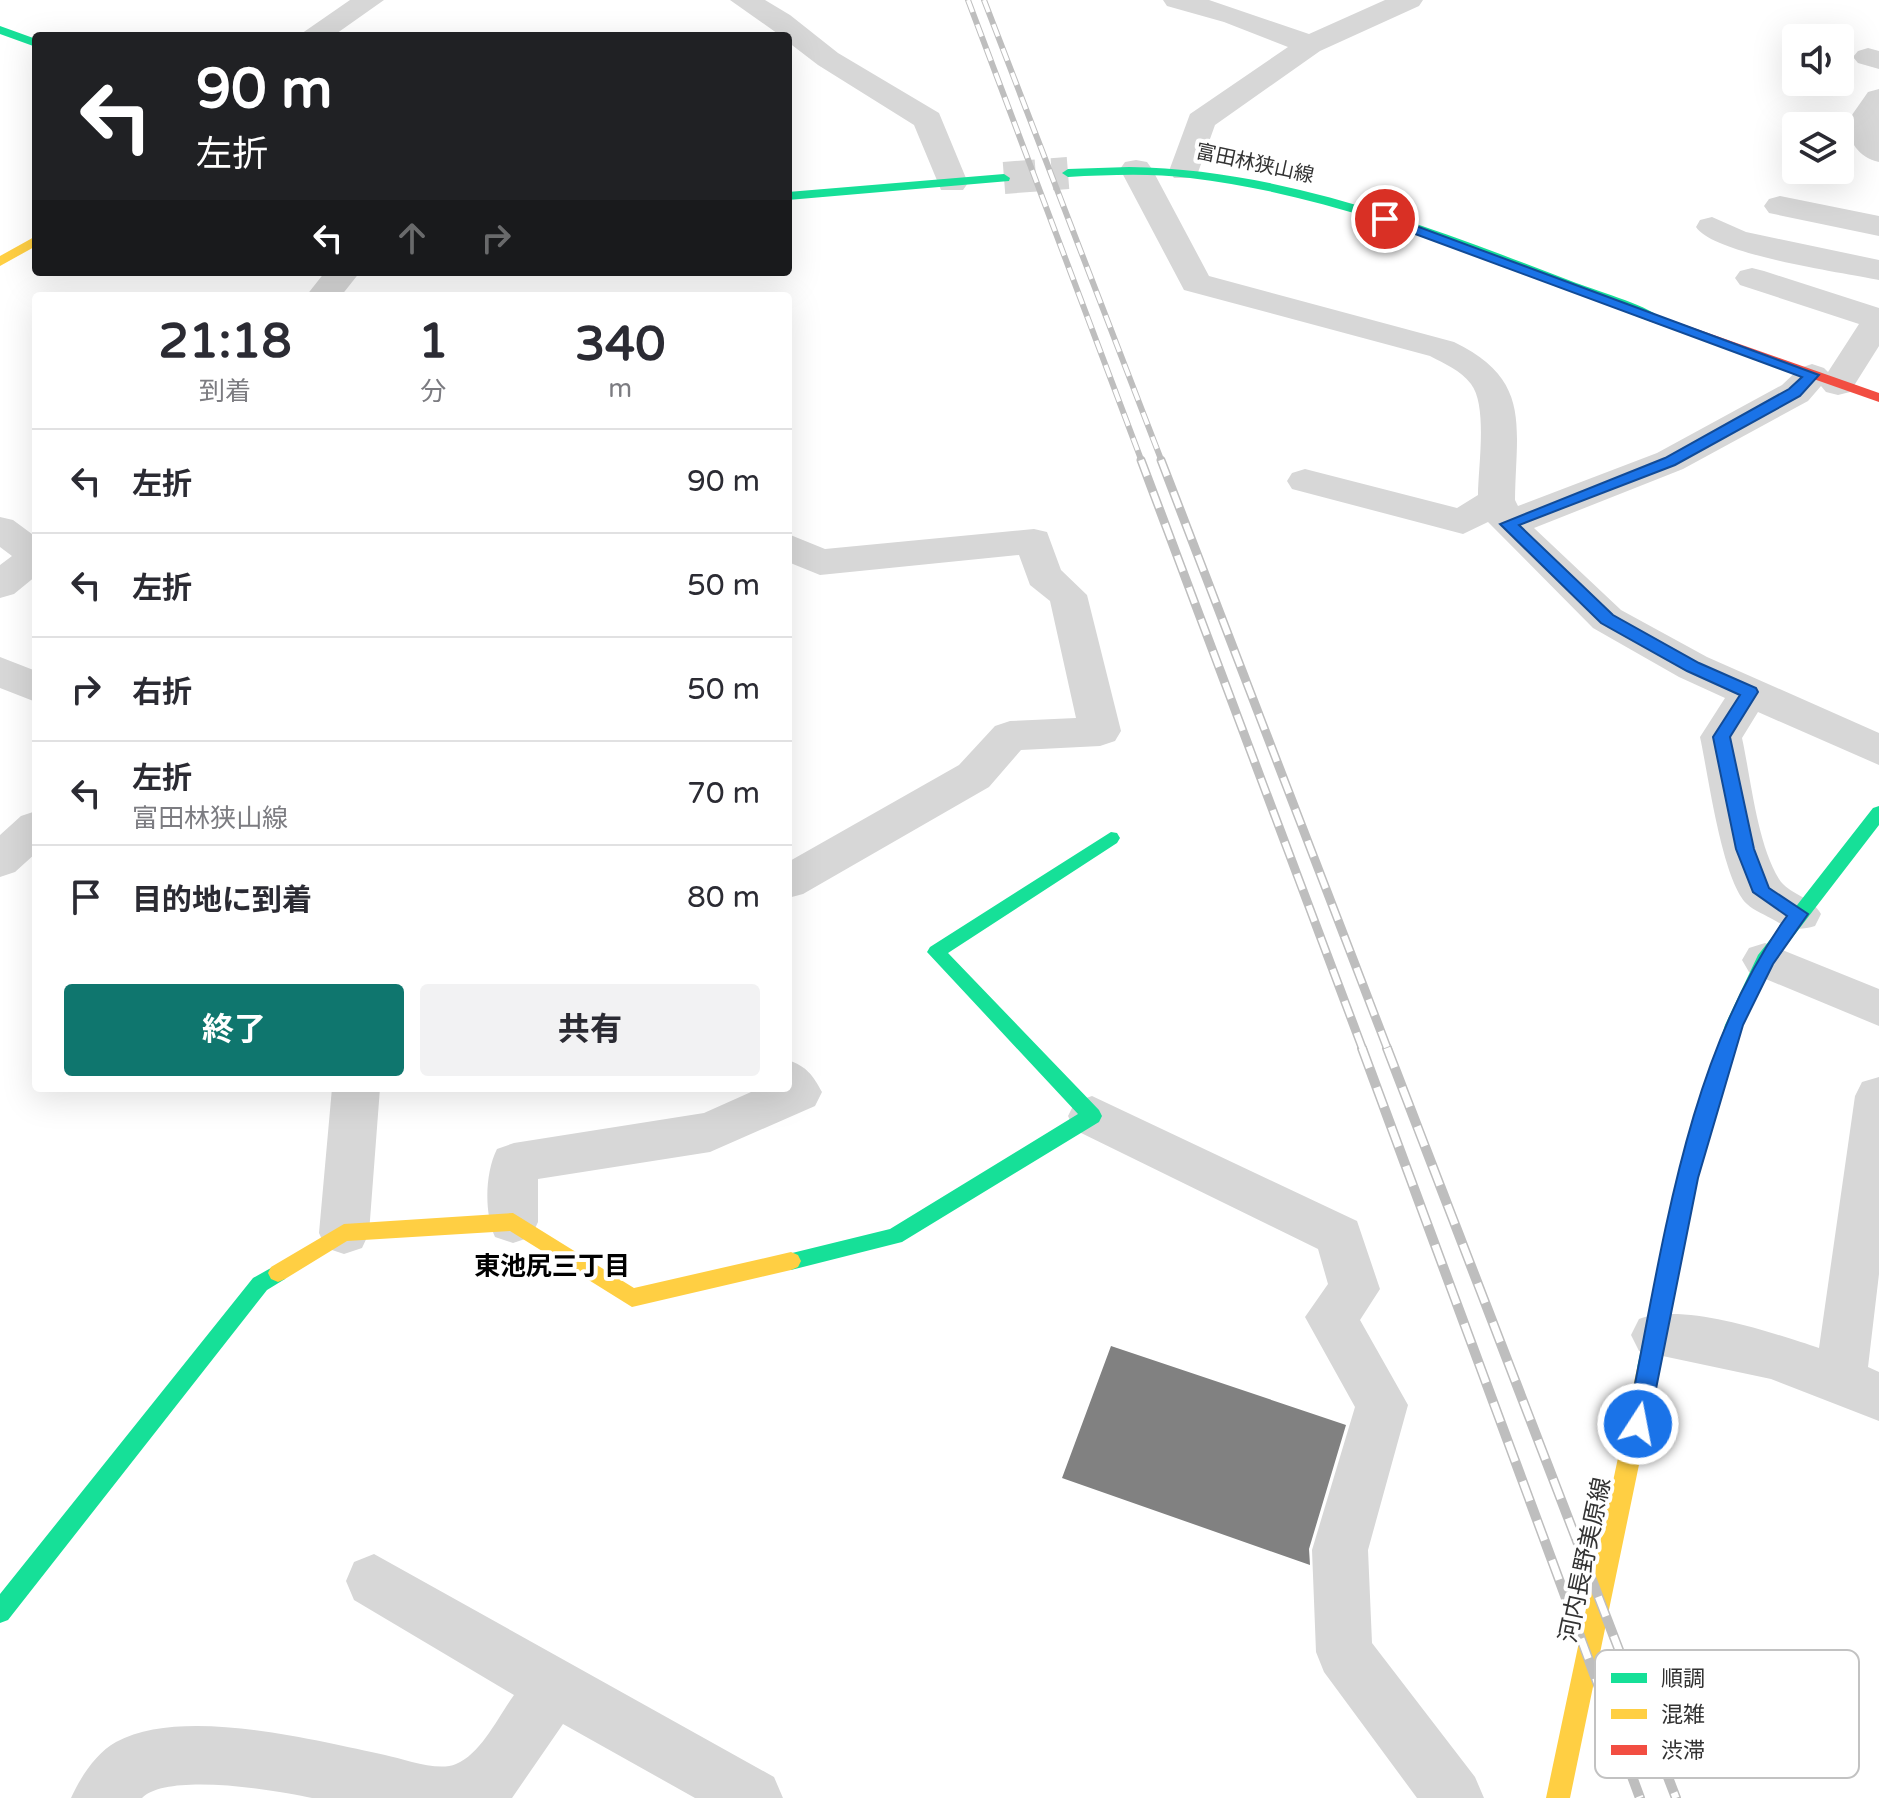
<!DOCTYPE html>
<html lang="ja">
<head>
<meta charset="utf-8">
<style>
  :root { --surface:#fff; --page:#f2f2f3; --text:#2b2b33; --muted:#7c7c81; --line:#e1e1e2; --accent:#0f766e }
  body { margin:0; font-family:"Varela Round","Noto Sans JP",sans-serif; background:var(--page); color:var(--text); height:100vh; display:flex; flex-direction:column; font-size:30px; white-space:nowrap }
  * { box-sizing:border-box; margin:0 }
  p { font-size:26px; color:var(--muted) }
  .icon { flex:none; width:44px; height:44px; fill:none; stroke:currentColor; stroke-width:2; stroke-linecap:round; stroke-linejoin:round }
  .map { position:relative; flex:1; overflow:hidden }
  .drawer { position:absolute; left:32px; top:292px; width:760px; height:800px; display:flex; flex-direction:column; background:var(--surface); border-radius:8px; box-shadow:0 8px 32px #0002 }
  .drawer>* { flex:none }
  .guide { position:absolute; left:32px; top:32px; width:760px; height:244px; border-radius:8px; box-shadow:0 8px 32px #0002; background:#202124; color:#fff; overflow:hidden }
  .fabs { position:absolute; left:1782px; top:24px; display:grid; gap:16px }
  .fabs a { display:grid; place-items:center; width:72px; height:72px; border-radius:8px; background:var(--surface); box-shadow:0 8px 32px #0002; font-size:40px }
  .pin { position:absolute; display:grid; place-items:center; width:68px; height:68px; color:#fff; margin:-34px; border:4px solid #fff; border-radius:50%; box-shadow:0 2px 8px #0007 }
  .me { position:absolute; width:88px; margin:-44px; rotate:11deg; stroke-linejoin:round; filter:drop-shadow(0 0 6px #0008) }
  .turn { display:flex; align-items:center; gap:28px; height:168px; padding:0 32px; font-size:36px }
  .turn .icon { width:104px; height:104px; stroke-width:2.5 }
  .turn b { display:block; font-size:56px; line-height:68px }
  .lanes { display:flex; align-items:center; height:76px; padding:0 32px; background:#0003; justify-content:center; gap:40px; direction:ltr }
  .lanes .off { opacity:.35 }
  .eta { display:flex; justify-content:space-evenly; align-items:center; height:136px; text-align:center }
  .eta b { font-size:48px; font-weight:700; line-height:56px }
  .action { display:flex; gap:16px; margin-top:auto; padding:16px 32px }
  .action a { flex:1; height:92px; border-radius:8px; background:var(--accent); color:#fff; font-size:32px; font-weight:700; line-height:92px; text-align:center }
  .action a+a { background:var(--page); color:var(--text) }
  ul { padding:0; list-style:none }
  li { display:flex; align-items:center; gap:24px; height:104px; padding:0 32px; border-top:2px solid var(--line) }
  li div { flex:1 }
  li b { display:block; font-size:30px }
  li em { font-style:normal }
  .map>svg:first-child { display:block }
</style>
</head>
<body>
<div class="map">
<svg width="1879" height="1798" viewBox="0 0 1879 1798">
  <rect width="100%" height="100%" fill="#fff"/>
  <path fill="#818181" d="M1111,1346L1346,1425L1309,1549L1310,1565L1062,1478Z"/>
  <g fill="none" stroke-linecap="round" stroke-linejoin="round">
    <path stroke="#d6d6d6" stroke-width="32" stroke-dasharray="32 16" stroke-linecap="butt" d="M1004,178L1068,173"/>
    <path fill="#d7d7d7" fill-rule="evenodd" d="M350,0H384L333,36H298Z
      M730,0H765L790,15L838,53L939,113L968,183L963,190H941L914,125L818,65L788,42V36H781Z
      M1163,0H1209L1309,34L1385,0H1423L1419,6L1320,51L1215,125L1196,178H1174L1169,171L1190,114L1288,47L1224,22L1167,6Z
      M1868,48L1879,51V69L1858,63L1853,57L1858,51Z
      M1879,89V162C1858,157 1849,142 1847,122L1868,92Z
      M1136,160L1147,162L1152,169L1209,276L1454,342C1532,380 1516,425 1515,500L1518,506L1657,453L1782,385L1800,368L1812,364L1824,368L1828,372L1859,324L1740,285L1735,278L1740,271L1752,268L1764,271L1879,308V346L1850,392L1838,395L1826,392L1821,386L1808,401L1683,469L1534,528L1621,610L1707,657L1879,733V765L1758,712L1742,738C1751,779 1757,843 1779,879C1788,894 1811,896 1821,914L1815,926C1798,931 1789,929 1774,920C1766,915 1754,911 1747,904C1722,880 1708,773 1700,737L1725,698L1679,677L1593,628L1488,522L1463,534L1292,489L1287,481L1292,473L1305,469L1457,508L1478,495C1478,468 1488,406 1471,384C1460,370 1445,364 1430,356L1184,290L1120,169L1125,162Z
      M1780,196L1879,216V236L1769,213L1764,206L1769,199Z
      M1712,217L1746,232L1879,260V280C1841,272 1715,255 1696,227L1700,220Z
      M325,272H360L341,296H306Z
      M0,517L13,520L36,537V576L14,594L0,598V565L12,556L0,547Z
      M1034,529L1047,532L1061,570L1087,595L1121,731L1115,741L1100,746L1021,750L989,787L803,894L788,898V862L959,765L995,726L1010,721L1076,718L1050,601L1030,585L1019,555L820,575L788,562V534L825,549Z
      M0,657L36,671V702L0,688Z
      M36,811V853L15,872L0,877V835L21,816Z
      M1765,943L1879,989V1026L1749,972L1742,960L1749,948Z
      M788,1060C806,1066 813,1075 822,1092L815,1106L710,1152L538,1179V1222L531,1237L513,1243L495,1237C484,1213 485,1173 497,1149L514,1143L704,1113L760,1088H788Z
      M1879,1077V1274L1868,1367L1879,1372V1421L1771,1379L1639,1351L1631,1335L1639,1319C1684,1302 1773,1333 1819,1348L1855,1096L1862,1082Z
      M332,1088H380L369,1233L362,1248L344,1254L326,1248L319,1233Z
      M1092,1096L1357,1221L1380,1289L1360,1320L1408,1405L1368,1550L1372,1643L1475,1777L1484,1798H1417L1324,1672L1316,1652L1312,1550L1355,1407L1305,1317L1328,1284L1318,1249L1075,1130L1068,1116L1075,1102Z
      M374,1554L774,1777L783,1798H695L563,1724L512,1798H312C277,1790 167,1772 142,1798H71C80,1778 96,1753 116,1742C183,1706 313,1740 385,1755C404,1759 438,1772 456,1764C481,1754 498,1717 514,1695L354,1600L346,1581L354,1562Z"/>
    <path fill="#16e098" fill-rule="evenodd" d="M0,26L36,39V47L0,34Z
      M1129,167C1283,169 1430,227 1571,281C1593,290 1645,304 1661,318L1659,321H1649C1500,264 1350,197 1190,178C1150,173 1108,175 1068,177L1062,173L1068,169Z
      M1004,174L1010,178L1009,181L788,200V192Z
      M1879,806V825L1772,964L1743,1025L1698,1178L1659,1368L1656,1375L1648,1377L1640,1375L1637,1368L1678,1178L1725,1025L1758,955L1873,808Z
      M1111,832L1117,833L1120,838L1117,843L948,953L1099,1110L1102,1116L1099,1122L902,1242L791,1270L784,1267L781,1261L784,1255L890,1229L1078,1114L927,952L930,947Z
      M278,1264L285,1267L288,1273L285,1279L267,1290L8,1620L0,1623V1594L253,1278Z"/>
    <path fill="#ffcf43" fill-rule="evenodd" d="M36,236V246L0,266V256Z
      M513,1213L634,1288L791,1252L798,1255L801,1261L798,1267L791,1270L632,1307L510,1231L347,1241L285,1279L278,1282L271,1279L268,1273L271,1267L344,1224Z
      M1648,1359L1656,1361L1659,1368L1570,1798H1546L1637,1368L1640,1361Z"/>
    <path fill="#f24e42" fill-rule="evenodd" d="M1654,314L1879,393V402L1649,321V315Z"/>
    <g stroke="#bebebe" stroke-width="6">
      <path id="rail-far2" d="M968,0L1142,462
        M984,0L1162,462"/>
    </g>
    <g stroke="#bebebe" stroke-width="9">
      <path id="rail-far1" d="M1141,460L1363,1050
        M1161,460L1388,1050"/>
    </g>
    <g stroke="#bebebe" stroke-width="10">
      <path id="rail" d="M1362,1048L1640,1798
        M1387,1048L1676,1798"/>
    </g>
    <use href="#rail-far2" stroke="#fff" stroke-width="4" stroke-dasharray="13" stroke-linecap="butt"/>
    <use href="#rail-far1" stroke="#fff" stroke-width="6" stroke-dasharray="17" stroke-linecap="butt"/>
    <use href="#rail" stroke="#fff" stroke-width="7" stroke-dasharray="21" stroke-linecap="butt"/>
  </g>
  <path fill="#1a73e8" stroke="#114b97" stroke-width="2" d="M1380,216H1389L1819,375L1800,396L1675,465L1519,525L1613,615L1699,663L1756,688L1758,692L1730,737L1754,849L1769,888L1808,914L1773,964L1743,1025L1698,1178L1649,1424L1646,1431L1638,1434L1631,1431L1627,1424C1662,1255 1684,1058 1787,916L1753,892L1736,849L1713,737L1740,695L1687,671L1601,623L1500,524L1665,458L1789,389L1802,377L1380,221Z"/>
  <g text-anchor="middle" stroke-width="8" stroke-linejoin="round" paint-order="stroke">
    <g font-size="20" fill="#333" stroke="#fff">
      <text transform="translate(1255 163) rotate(12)" y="7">富田林狭山線</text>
    </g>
    <g font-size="24" fill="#333" stroke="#fff">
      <text transform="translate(1585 1560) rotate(-78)" y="8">河内長野美原線</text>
    </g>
    <g font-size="26" font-weight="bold" fill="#000" stroke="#fff">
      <text x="552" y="1275">東池尻三丁目</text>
    </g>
  </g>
  <rect x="1595" y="1650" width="264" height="128" rx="12" fill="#fff" stroke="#c2c2c2" stroke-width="2"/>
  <rect x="1611" y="1673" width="36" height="10" fill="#16e098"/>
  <rect x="1611" y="1709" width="36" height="10" fill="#ffcf43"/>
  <rect x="1611" y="1745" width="36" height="10" fill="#f24e42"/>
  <g font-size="22" fill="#333">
    <text x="1661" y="1686">順調</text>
    <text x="1661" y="1722">混雑</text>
    <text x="1661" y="1758">渋滞</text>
  </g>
</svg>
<div class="fabs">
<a><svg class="icon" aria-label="sound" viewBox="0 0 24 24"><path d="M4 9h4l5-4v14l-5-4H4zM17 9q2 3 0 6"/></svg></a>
<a><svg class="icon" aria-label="layers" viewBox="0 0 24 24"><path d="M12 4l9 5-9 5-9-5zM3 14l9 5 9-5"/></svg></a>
</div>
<div class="pin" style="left:1385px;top:219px;background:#d93025"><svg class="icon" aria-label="arrive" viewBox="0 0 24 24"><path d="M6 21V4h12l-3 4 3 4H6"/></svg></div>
<svg class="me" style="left:1638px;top:1424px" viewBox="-20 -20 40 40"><circle r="17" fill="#1a73e8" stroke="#fff" stroke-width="3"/><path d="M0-11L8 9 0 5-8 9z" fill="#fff"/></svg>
<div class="guide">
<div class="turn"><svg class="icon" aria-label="left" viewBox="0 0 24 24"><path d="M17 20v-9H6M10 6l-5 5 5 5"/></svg><div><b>90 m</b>左折</div></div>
<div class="lanes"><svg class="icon" aria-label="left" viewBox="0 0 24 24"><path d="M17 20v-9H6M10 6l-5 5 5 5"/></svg><svg class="icon off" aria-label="ahead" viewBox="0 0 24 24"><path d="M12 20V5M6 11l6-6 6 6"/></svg><svg class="icon off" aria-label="right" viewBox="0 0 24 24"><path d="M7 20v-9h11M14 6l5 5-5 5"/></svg></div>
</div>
<section class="drawer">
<div class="eta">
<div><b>21:18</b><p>到着</p></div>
<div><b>1</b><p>分</p></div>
<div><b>340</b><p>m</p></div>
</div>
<ul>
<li><svg class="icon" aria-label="left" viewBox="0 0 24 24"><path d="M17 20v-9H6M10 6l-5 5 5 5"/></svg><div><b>左折</b></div><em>90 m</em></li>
<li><svg class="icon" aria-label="left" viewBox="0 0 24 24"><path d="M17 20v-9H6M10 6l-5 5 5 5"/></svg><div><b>左折</b></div><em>50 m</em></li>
<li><svg class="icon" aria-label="right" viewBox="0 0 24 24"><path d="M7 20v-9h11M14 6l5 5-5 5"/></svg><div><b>右折</b></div><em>50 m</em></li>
<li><svg class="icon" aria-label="left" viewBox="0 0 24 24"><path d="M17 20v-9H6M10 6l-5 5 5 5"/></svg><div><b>左折</b><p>富田林狭山線</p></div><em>70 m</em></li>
<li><svg class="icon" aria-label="arrive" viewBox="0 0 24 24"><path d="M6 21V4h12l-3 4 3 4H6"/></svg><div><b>目的地に到着</b></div><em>80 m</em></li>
</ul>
<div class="action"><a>終了</a><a>共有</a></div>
</section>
</div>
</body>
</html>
